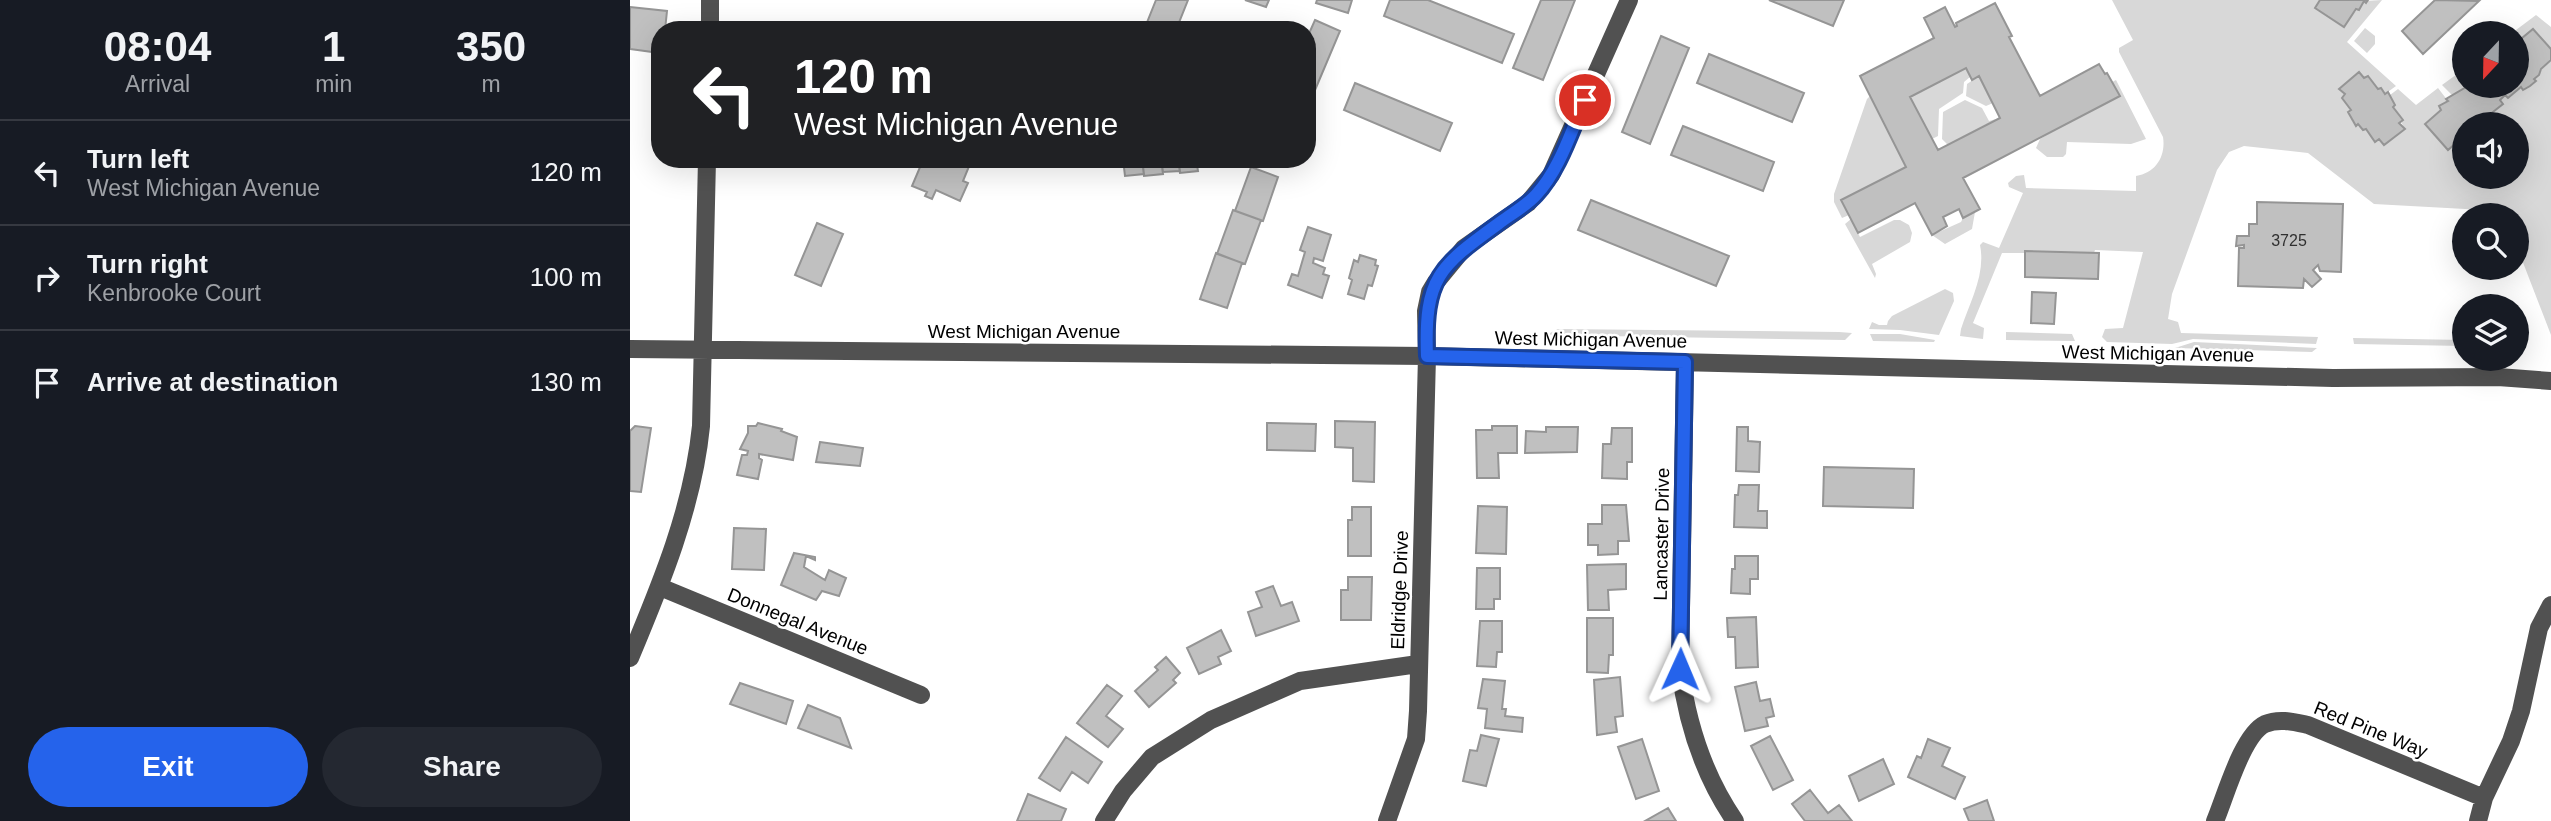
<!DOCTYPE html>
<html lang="en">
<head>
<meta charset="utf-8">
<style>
  :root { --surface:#171b24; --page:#242831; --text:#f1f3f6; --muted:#9ea1a6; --line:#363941; --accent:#2563eb }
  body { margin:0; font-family:Helvetica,sans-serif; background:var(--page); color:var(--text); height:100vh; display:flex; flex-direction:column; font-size:26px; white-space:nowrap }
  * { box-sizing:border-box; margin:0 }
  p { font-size:23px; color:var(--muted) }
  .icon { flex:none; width:38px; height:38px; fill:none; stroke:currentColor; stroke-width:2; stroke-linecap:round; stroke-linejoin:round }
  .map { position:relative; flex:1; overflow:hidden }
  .panel { display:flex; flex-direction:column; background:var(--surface); width:630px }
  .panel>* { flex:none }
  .hud { position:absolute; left:21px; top:21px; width:665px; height:147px; border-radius:28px; box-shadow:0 7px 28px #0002; background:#202124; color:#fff; overflow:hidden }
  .needle { width:46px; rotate:202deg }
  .fabs { position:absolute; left:1822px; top:21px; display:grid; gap:14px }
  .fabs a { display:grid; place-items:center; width:77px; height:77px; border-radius:50%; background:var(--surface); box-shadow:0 7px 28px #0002; font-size:35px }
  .pin { position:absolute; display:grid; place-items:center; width:60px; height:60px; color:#fff; margin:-30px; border:4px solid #fff; border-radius:50%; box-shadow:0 2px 7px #0007 }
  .me { position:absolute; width:77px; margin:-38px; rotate:1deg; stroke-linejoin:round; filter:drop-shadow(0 0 5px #0008) }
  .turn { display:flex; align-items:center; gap:24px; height:147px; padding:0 28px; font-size:32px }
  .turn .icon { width:91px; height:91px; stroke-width:2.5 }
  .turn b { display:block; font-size:49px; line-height:60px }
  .eta { display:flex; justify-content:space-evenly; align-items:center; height:119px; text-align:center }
  .eta b { font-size:42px; font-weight:600; line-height:49px }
  .action { display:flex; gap:14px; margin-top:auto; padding:14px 28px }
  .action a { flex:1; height:80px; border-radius:42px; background:var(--accent); color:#fff; font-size:28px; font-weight:600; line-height:80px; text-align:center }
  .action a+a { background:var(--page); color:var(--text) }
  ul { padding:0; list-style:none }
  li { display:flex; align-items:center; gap:21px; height:105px; padding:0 28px; border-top:2px solid var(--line) }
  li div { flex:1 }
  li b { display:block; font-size:26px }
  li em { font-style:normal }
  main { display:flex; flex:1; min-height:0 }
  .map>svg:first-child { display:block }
</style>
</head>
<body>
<main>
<section class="panel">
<div class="eta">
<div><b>08:04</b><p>Arrival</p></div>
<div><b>1</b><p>min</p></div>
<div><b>350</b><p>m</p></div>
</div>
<ul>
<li><svg class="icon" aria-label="left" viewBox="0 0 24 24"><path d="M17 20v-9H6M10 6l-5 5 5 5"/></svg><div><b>Turn left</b><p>West Michigan Avenue</p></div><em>120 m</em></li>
<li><svg class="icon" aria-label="right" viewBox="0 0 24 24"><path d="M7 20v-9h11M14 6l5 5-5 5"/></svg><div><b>Turn right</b><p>Kenbrooke Court</p></div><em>100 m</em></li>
<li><svg class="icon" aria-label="arrive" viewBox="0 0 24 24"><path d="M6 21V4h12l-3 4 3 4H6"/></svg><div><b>Arrive at destination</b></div><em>130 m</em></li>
</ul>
<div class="action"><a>Exit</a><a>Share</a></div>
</section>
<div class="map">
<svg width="1921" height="821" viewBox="0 0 1921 821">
  <rect width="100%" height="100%" fill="#fff"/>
  <path fill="#d8d8d8" d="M1482,0H1690L1685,8L1713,27L1734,1L1752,0L1717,42L1766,86L1755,94L1751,88L1748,89L1739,76L1734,78L1729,72L1710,89L1715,94L1712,98L1721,110L1723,119L1722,121L1733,130L1736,129L1745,141L1749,139L1754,145L1775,129L1763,107L1760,95L1768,89L1786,105L1808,88L1818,101L1809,106L1811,110L1795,124L1818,150L1834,136V177H1886V124H1852L1875,95L1879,97L1891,87L1893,89L1921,60V335L1887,247L1886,215H1874L1872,211L1744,204L1678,153L1614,146L1599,152L1587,170L1542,294L1538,319L1548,322L1551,333L1688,337L1686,344L1563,339L1542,344L1477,342L1472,337L1475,329L1493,328L1513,252L1465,250L1464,253H1372L1343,323L1354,328L1353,339L1330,336L1331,329C1340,302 1356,274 1350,245L1353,242L1369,248L1393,193L1379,187L1378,183L1386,176L1394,175L1396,188L1506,191V176C1526,173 1536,156 1533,137L1489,52V48L1503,40Z
    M1906,15L1921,27V49L1903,29L1887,43L1886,33H1882Z
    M1735,28L1745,36V44L1737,53L1724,41Z
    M1336,68L1340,77L1334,82L1333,93L1309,109L1308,136L1302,139L1280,97Z
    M1834,69V86H1838L1823,96L1812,85Z
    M1349,76L1363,103L1356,106L1336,96L1337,84Z
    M1486,80L1516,139L1501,144L1437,142L1436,154L1433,157H1417L1406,148L1410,139L1423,131L1489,95L1482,82Z
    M1240,96L1276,167L1212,200L1219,215L1212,218L1204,202V194L1237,99Z
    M1335,100L1352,108L1359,121L1366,119L1318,145L1312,139L1313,112Z
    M1345,212L1342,229L1315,244L1302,235L1331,222L1333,218Z
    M1221,219L1230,237L1264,220H1270L1279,225L1282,233L1280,242L1242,264L1246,274L1245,278L1215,224Z
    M1315,289L1323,293L1324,301L1309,335L1270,330L1239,329L1242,322L1249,325H1257L1258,321L1262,316Z
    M928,329L1209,332L1222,333L1215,340L916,335Z
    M1376,332L1442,334L1445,341L1376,340Z
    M1240,334H1270L1305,340L1304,342L1243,341Z
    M1723,338L1834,340V346L1724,344Z
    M1564,342L1687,348L1682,352L1545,348Z"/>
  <path fill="#c0c0c0" stroke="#959595" stroke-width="2" fill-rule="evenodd" d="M526,0H558L546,30H514Z
    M615,0H639L636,7Z
    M687,0H722L718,13L686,3Z
    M760,0H798L884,34L872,63L754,16Z
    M911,0H945L913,80L883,68Z
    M1139,0H1214L1203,26Z
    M1690,0H1738L1736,3L1734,1L1729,10L1726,9L1714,27L1685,8Z
    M1805,0L1849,1L1793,54L1772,31Z
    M1365,3L1382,36L1379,37L1410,96L1469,64L1475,74L1477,73L1490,96L1333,178L1350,209L1333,218L1329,209L1313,217L1317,226L1302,235L1285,203L1228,233L1211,200L1276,167L1230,76L1304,38L1294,18L1315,7L1325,27L1327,26L1326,23ZM1336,68L1342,80L1349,76L1370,118L1308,150L1280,97Z
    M0,7L37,11L35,30H30V53L0,49Z
    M685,20L710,31L677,109V38Z
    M1903,29L1921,49V60L1911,69L1909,75L1904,79L1906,81L1900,86L1893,90L1891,87L1878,98L1875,95L1870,100L1873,104L1854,119L1856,121L1852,124H1834V136L1818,150L1795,124L1811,110L1809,106L1818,101L1816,99L1838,86H1886V43Z
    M1031,36L1059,48L1020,144L992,132Z
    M1079,54L1174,93L1162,122L1067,83Z
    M1729,72L1734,78L1738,76L1748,89L1751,88L1755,94L1758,92L1765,105L1763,107L1773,120L1769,123L1775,129L1754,145L1749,139L1745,142L1736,129L1733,130L1728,124L1726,126L1718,112L1721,110L1712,98L1715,94L1709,89Z
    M725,83L822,123L810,151L714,110Z
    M1053,126L1144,162L1133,191L1041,155Z
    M301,159H342L333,181L338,183L330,201L306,190L302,199L295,196L297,192L282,186L293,160L299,163Z
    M493,159H512L514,174L495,176Z
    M512,159H531L533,174L514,176Z
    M531,159H548L550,171L533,172Z
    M548,159H566L568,171L550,173Z
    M566,159H583V164L567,165Z
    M621,167L648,177L633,221L605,211Z
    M961,200L1099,256L1086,286L948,230Z
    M1627,202L1713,204L1711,272L1690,271L1688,265L1683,270L1691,279L1682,287L1674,279L1673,288L1608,286L1609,248H1614V245L1606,246L1607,236H1619V224H1627Z
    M603,210L631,220L615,264L587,254Z
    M187,223L213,234L191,286L165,275Z
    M678,227L701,235L693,261L684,258L683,263L695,268L693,274L699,276L692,298L658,285L662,274L668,276L675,252L670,250Z
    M1395,251L1469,253L1468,279L1395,277Z
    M586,253L612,263L597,308L570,299Z
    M730,255L746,260L745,265L748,266L742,286L738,285L734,299L718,294L722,280L719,278L724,260L728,262Z
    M1402,292L1426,293L1424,324L1401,323Z
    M705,421L745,422L744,482L723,481V448L705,447Z
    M128,423L152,429L151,431L167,437L163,460L129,454V458L132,460L128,479L107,475L112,455H117L118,451L110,449L118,433V426H126Z
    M637,423L686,424L685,451L637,450Z
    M5,426L21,428L11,492L0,491V431Z
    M862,426H887V453H868L869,478H847L846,430H862Z
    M916,427H948L947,452L895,453L896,431L916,432Z
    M1107,427H1118V441L1130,442L1129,472L1106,471Z
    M982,428H1002V462H997V479L972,478L973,444H981Z
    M190,442L233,448L230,466L186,462Z
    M1194,467L1284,469L1283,508L1193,506Z
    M1109,485H1129L1128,511H1137V528L1104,527L1105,495H1108Z
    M972,505H996L999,541H988V554L968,555V545H958V524H972Z
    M848,506L877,507L876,554L846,553Z
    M722,507H741V556H718V520H722Z
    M104,528L136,529L134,570L102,569Z
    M164,553L185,557V560L176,556L174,567L195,580L199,570L216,578L209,596L192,591L186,600L151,585Z
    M1105,556H1128V579H1120V594L1101,593L1102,569H1105Z
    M996,564V589L978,590L979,610H958L957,565Z
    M847,568H870V599H864V609H846Z
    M718,577H742L741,620H711V590H718Z
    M643,586L651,606L662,602L669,621L626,636L618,612L632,607L626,592Z
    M1126,617L1128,667L1106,668L1105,637H1098L1097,618Z
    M957,618H983V655H979L978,673L957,672Z
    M850,621H872V652H867L866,667L847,666Z
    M591,630L601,651L588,657L591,664L569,674L557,648Z
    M536,657L550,673L543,680L546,683L519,707L505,691L528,670L525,667Z
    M990,677L993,716L985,717L987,732L967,735L964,680Z
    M853,679L875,681L872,709H876L875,716L893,718L892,732L855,728L857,709L848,708Z
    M1126,682L1130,701L1140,699L1144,716L1136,718L1138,726L1115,731L1105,687Z
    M110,683L163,701L156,724L100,704Z
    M477,685L492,696L476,716L493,729L478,747L447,723Z
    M178,705L210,718L221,748L168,728Z
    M851,735L869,739L856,786L833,781L840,750L847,751Z
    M1140,736L1163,780L1143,790L1121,746Z
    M436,737L472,762L458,783L442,772L430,791L409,778Z
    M1012,739L1029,791L1006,799L988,747Z
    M1298,739L1320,748L1312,766L1335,777L1325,799L1278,777L1287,756L1291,758Z
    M1253,759L1264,784L1229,801L1219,776Z
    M1180,790L1198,813L1209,805L1222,821H1175L1162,804Z
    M398,794L436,809L431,821H387Z
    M1357,800L1364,821H1339L1334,809Z
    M1038,808L1046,821H1015Z"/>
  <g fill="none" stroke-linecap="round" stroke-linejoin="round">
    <path stroke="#515151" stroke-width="18" d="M80,0V30
      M0,349L797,356L1703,378L1868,377L1921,381
      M1055,362L1050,669C1057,723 1074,776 1105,821
      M30,587L291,695
      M0,658C31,584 63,507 71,426L77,159
      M474,821L493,791L522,757L581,720L670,681L788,664
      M757,821L786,739L788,711L797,356L796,311L800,292L806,282L834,248L898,203L921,175L999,0
      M1585,821C1595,798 1612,735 1635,724C1649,718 1664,722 1678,725L1854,798
      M1848,821L1854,798L1881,741L1891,711L1909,628L1921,605"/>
  </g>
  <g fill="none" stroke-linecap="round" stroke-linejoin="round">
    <g stroke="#184099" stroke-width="18">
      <path id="route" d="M955,100C941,131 930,169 906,195C897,205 883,213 872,221C810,266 794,276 797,356L1055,362L1050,669"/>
    </g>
    <use href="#route" stroke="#2563eb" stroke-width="12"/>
  </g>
  <g text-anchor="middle" stroke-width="5" stroke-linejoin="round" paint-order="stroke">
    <g font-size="16" fill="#303030">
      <text x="1659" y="246">3725</text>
    </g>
    <g font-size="19" fill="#000" stroke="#fff">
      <text x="394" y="338">West Michigan Avenue</text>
      <text transform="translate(961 339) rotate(1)" y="7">West Michigan Avenue</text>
      <text transform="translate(1528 353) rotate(1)" y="7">West Michigan Avenue</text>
      <text transform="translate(1031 534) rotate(-89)" y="7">Lancaster Drive</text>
      <text transform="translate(769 590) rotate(-88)" y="7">Eldridge Drive</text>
      <text transform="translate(168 621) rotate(22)" y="7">Donnegal Avenue</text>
      <text transform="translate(1741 729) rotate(22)" y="7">Red Pine Way</text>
    </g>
  </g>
</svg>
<div class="fabs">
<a><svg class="needle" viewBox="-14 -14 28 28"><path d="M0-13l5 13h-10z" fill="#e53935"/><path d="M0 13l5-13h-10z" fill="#9ea1a6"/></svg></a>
<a><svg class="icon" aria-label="sound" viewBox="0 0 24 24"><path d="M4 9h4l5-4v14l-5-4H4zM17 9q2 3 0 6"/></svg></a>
<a><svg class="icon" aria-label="search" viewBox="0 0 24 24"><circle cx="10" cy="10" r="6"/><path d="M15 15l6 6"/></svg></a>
<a><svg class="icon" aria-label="layers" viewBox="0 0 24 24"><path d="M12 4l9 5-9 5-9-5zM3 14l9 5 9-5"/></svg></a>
</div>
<div class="pin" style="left:955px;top:100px;background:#d93025"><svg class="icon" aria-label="arrive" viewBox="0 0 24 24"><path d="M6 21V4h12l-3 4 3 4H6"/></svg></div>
<svg class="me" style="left:1050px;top:669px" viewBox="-20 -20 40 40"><path d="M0-17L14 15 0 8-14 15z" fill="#2563eb" stroke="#fff" stroke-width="4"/></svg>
<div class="hud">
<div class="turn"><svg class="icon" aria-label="left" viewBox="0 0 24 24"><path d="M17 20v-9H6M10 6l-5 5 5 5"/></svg><div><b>120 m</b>West Michigan Avenue</div></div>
</div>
</div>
</main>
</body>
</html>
